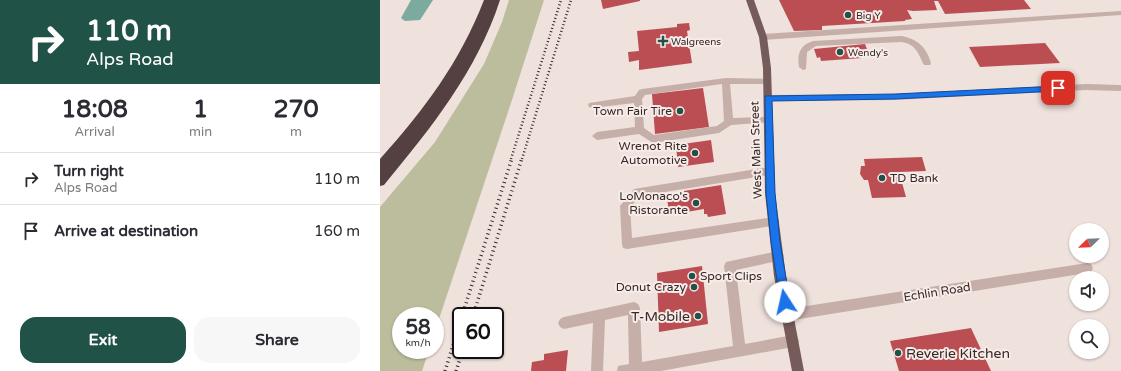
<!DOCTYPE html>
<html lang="en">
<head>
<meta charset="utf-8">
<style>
  :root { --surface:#fff; --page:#f7f7f7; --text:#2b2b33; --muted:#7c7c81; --line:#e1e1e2; --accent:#215247 }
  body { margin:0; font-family:"Varela Round",sans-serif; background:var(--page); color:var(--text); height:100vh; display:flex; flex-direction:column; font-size:15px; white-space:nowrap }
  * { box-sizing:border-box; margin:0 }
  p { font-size:13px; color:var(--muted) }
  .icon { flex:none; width:22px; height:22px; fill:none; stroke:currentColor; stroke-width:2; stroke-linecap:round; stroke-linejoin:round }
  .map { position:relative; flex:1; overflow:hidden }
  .side { display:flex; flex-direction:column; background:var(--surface); width:380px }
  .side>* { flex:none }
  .hud { background:#215247; color:#fff; overflow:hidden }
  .needle { width:26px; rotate:247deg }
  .fabs { position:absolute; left:689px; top:223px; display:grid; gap:8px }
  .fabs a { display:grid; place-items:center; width:40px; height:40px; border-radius:50%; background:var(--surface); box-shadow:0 1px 3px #0004; font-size:20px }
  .speed { position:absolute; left:12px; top:307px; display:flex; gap:8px; font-size:20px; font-weight:700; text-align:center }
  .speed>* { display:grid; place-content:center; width:52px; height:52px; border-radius:50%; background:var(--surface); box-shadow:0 1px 3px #0004; line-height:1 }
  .speed small { font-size:10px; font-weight:400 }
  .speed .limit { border:2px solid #111; border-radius:6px; background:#fff; color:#111 }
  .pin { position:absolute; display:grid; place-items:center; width:34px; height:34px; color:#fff; margin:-17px; border-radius:8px; box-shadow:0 2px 6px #0006 }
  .me { position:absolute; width:44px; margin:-22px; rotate:350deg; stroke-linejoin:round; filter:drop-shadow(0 0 3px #0008) }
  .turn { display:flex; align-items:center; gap:14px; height:84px; padding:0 20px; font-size:18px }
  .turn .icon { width:52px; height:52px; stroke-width:2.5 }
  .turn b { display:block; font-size:28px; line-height:34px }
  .eta { display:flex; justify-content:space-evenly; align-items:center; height:68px; text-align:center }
  .eta b { font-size:24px; font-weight:700; line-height:28px }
  .button { display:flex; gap:8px; margin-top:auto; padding:8px 20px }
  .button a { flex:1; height:46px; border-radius:16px; background:var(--accent); color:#fff; font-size:16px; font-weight:700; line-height:46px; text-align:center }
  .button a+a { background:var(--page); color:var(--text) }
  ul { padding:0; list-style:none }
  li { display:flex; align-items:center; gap:12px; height:52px; padding:0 20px; border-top:1px solid var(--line) }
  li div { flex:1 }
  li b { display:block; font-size:15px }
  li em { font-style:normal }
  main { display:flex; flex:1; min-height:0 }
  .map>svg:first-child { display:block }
</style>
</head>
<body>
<main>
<section class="side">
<div class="hud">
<div class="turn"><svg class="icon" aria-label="right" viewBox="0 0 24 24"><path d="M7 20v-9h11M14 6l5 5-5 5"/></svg><div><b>110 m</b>Alps Road</div></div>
</div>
<div class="eta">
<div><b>18:08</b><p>Arrival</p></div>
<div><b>1</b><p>min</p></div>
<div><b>270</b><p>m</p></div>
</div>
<ul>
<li><svg class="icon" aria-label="right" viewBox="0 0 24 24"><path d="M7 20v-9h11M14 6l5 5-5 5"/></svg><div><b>Turn right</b><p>Alps Road</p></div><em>110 m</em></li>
<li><svg class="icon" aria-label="arrive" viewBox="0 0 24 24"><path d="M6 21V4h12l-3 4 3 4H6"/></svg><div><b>Arrive at destination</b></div><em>160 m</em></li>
</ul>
<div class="button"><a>Exit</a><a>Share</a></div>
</section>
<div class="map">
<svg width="741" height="371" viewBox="0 0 741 371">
  <rect width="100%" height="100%" fill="#efe1dc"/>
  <path fill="#bcbd9d" d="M129,0H164L131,103L55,331V316H21V350H49L42,371H0V207L55,142L104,64L122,22Z"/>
  <path fill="#7daa9f" d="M31,0H53L40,20L25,21L21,18Z"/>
  <path fill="#bb4e53" d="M221,0H260V1L223,9Z
    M399,0H644L651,9L565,14L558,1H554L557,10L533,11L527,10L532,19L525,20V21L442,26V30L414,31Z
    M309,23L310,30L307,31L312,63L259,70V60L249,62L248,52L259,51L257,31L297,27V24Z
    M665,43L680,63L600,67L589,47Z
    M485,44L488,52L482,53L483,56H481L482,58L441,61L440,57L437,58L434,49Z
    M323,88L329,127L275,134L272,94Z
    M331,140L334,162L298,167L296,145Z
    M542,157L546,171L519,172L526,197L492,198L488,180H484L480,174L481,166H485L484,159Z
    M341,185L346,214L328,217L327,214H324V209L289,215L287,196L304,193V191Z
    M322,266L328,324L279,332L277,273Z
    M591,328L611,371H519L510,341Z
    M188,350L186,371H151L152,362L164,360V354Z"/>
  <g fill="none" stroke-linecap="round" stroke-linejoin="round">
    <path fill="#c6aea9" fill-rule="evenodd" d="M741,11V15L383,40L379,37L383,34Z
      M521,36C538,39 546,47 551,63L550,65H544C538,53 536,44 521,42L436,46L427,52L426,69L423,70L419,67C417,54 420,45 433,41Z
      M346,78L390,79L391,81L387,84H350L353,118L388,117L392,120L391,122L351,125L339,133L273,143L259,134L217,140L212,136L217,132L255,127L254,103L212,108L209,107L208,105L209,103L255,96L259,90L262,89ZM342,84L344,121L337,126L274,135L264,128L262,99L265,95Z
      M706,84L741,85V91L706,90L515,100L388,101L384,98L388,95L515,94Z
      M389,167L392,168L394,171L392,174L389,175L261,196L250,207L252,238L394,217L398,219L399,222L398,225L247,249L243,248L242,244L240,206L254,189Z
      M398,251L402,252L404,256L402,260L356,270L365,344L413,335L417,337L419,341L417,345L413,347L281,371H237L238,366L249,364L248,315L225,320L223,371H211L213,323L184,329L180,327L178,323L180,319L184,317L254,302L258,304L260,308L262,362L353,346L344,266L346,262Z
      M707,263L711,264L713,268L711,272L707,273L407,321L403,319L401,315L403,311L407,309Z"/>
    <path fill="#755c5a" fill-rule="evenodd" d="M366,0H374L387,37L391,68L395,193L406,276L424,371H412L394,276L385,193L383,68L379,37Z"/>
    <path fill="#544040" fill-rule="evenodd" d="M104,0H120C97,71 51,128 4,185L0,186V159C44,110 80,62 104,0Z"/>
    <path stroke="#342828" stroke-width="2.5" stroke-dasharray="1 2.5" stroke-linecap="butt" d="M131,159L181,0
      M142,159L191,0"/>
    <path stroke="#342828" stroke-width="3.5" stroke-dasharray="1 3.5" stroke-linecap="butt" d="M82,316L132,158
      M93,316L142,158
      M65,371L81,320
      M76,371L83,350"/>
  </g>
  <path fill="#1a73e8" stroke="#114b97" d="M678,86L682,88L678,91L515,99L392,101L395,193L400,242L410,302L409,306L405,308L401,306L391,242L386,193L385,96L515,94Z"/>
  <g fill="#215247" stroke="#f8ece8" stroke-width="1.5">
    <circle cx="468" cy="15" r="4"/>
    <path d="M281 35h4v4h4v4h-4v4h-4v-4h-4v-4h4z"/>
    <circle cx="460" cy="52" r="4"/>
    <circle cx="300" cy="111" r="4"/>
    <circle cx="315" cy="153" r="4"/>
    <circle cx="502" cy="178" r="4"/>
    <circle cx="316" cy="203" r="4"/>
    <circle cx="312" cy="276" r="4"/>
    <circle cx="314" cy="287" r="4"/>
    <circle cx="318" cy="316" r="4"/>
    <circle cx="518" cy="353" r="4"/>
  </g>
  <g text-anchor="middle" stroke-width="4" stroke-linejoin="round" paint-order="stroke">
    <g font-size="10" fill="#342828" stroke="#f8ece8" text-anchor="start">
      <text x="476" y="19">Big Y</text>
      <text x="291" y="45">Walgreens</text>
      <text x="468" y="56">Wendy's</text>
    </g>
    <g font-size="12" fill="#342828" stroke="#f8ece8" text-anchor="end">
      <text x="292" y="115">Town Fair Tire</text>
      <text x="307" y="150">Wrenot Rite<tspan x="307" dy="14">Automotive</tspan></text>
      <text x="510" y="182" text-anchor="start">TD Bank</text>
      <text x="308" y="200">LoMonaco's<tspan x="308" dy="14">Ristorante</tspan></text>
      <text x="320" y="280" text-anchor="start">Sport Clips</text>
      <text x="306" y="291">Donut Crazy</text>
    </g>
    <g font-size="12" fill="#342828" stroke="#f8ece8">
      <text transform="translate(376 150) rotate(-92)" y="4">West Main Street</text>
      <text transform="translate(557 292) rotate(-9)" y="4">Echlin Road</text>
    </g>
    <g font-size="14" fill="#342828" stroke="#f8ece8" text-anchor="end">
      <text x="310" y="321">T-Mobile</text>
      <text x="526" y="358" text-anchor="start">Reverie Kitchen</text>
    </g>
  </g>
</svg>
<div class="fabs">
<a><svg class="needle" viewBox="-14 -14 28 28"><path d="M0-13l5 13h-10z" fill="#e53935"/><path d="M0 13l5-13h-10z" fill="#7c7c81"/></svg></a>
<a><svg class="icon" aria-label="sound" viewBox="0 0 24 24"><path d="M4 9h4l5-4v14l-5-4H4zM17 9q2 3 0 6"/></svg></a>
<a><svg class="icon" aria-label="search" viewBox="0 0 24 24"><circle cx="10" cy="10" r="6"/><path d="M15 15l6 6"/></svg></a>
</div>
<div class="speed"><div>58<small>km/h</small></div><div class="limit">60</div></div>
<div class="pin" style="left:678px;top:88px;background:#d93025"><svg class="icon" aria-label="arrive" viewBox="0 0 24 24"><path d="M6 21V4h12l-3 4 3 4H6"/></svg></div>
<svg class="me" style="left:405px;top:302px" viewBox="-20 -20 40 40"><circle r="19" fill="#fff"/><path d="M0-13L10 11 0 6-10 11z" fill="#1a73e8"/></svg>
</div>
</main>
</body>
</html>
